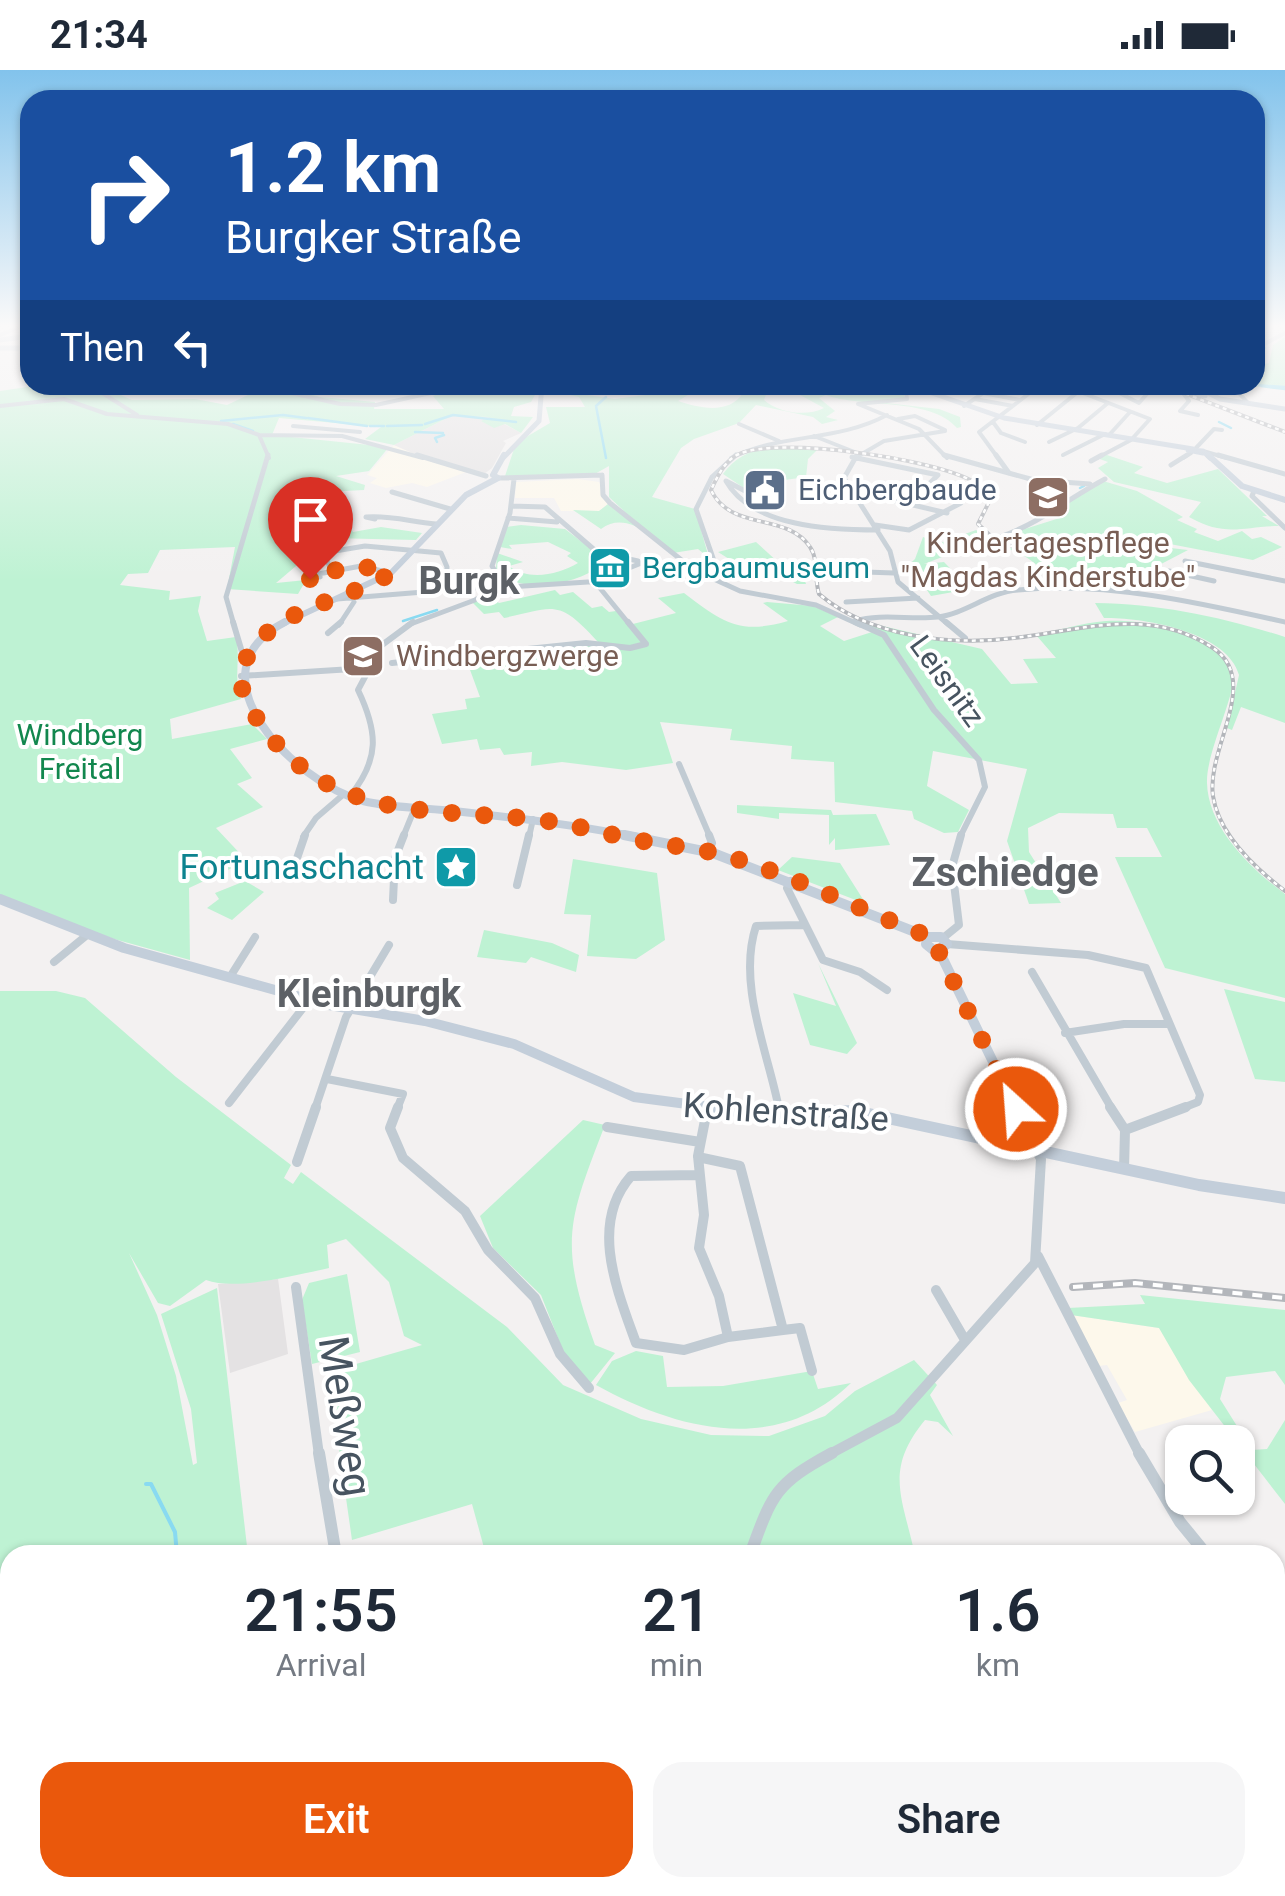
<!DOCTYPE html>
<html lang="en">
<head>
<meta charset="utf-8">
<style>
  :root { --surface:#fff; --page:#f6f6f7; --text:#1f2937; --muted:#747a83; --accent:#ea580c }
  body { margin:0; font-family:Roboto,sans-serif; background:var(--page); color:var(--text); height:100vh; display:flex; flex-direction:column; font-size:38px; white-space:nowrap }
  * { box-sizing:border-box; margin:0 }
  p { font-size:32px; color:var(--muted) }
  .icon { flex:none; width:55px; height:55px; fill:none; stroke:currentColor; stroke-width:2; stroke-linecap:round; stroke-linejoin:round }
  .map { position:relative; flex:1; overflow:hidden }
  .drawer { position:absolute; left:0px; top:1475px; width:1285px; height:352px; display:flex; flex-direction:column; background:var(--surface); border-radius:30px 30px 0 0; box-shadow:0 2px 8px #0004 }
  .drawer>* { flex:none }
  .top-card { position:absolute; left:20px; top:20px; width:1245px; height:305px; border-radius:30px; box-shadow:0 2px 8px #0004; background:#1a4fa0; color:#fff; overflow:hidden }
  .buttons { position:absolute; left:1165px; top:1355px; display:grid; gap:20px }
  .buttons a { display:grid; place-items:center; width:90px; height:90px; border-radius:20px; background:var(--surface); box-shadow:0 2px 8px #0004; font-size:50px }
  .pin { position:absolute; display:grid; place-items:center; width:85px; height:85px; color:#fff; margin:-102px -42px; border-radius:50% 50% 50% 0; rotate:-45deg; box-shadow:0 0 10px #0007 }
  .pin .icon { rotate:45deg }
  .me { position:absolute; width:110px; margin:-55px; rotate:334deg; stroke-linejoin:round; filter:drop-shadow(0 0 8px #0008) }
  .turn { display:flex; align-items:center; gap:35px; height:210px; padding:0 40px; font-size:45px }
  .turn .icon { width:130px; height:130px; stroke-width:2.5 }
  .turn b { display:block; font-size:70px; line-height:85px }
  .then { display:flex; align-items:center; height:95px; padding:0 40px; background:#0003; gap:20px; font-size:38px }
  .eta { display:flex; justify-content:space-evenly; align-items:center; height:170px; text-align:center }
  .eta b { font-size:60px; font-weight:600; line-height:70px }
  .primary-button { display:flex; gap:20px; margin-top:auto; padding:20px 40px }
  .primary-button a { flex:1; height:115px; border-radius:30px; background:var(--accent); color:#fff; font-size:40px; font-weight:600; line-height:115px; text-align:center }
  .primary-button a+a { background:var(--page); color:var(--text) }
  .status { display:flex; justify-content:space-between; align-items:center; height:70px; padding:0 50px; background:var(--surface); direction:ltr }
  .status svg { height:28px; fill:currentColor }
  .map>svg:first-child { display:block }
</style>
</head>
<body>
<div class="status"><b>21:34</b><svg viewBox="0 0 49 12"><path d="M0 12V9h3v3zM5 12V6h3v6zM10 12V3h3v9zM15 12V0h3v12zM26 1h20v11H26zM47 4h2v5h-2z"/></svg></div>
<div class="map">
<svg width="1285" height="1826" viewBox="0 0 1285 1826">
  <rect width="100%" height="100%" fill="#f3f1f1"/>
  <path fill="#fdf8eb" d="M394,375L404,379L466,402L427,417L412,413L386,418L370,413L377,408L367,405Z
    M578,409L599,412L608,434L599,441H561L554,428H515L516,412Z
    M1071,1245L1159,1258L1212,1340L1135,1362L1118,1333L1127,1330L1107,1295L1098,1296Z"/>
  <path fill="#e4e2e3" d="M451,346L491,347L521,363L503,371L506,373L492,398L484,404L432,392L394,375Z
    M278,1209L288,1284L230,1303L218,1214Z"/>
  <path fill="#bef2d3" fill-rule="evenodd" d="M1285,267V316L1255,315V296L1269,293L1273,275Z
    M41,315H98L132,330L195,329L227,335L248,325L208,320L217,315H279L320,327L375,332L374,339H444L433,326C457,313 512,309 535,325L531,332L514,337L511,346L533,347L521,363L505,354L494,358L481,351L490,347L451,346L394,375L365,369L381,357L279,348L272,365L389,377L369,401L336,406L365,415L364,420L326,422L339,425L334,436L353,462L381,457L422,463L416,470L329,468L276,513L306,510L298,524L227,519L235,477L160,480L148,503L128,504L120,515L170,521L169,530L201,526L198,541L207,571L236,567C241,589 233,608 241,629L170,649L172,669L252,654L267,669L230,679L252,708L237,714L263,737L216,758L247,791L189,818L190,890L114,869L0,827V321Z
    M720,315H900L905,328L877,332L939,339L960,347L961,357L957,358C931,327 859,338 826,325L819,328L835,341L826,347L838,350L822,354L813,347L756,335L739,353L694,369L681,378L652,427L695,439L709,488L698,479L673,483C653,467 626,440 601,459L573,440L599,441L608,434L624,441L609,427V396L593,405L505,406L516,373L550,353L546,337H585L579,327L545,319L615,329ZM795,315L789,319L824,338C806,347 779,343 764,330L767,322L743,323C729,345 699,338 678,331L688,325L689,319Z
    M794,376L818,379L808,389L806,407L750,415V422L723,404C741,379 765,377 794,376Z
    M1104,384L1143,397L1134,403L1167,413L1218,399L1267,446H1262L1279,456C1243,456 1226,468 1189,447L1201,432L1114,412L1098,398L1108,392L1097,388Z
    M1103,411L1137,421L1183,447L1177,450L1197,459L1194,462L1218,471L1242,461L1252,469L1261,467L1282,477L1253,490L1144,469H1104L1046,479L1003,466L1066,446L1055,441Z
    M521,455L565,459L599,485L601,495C580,514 517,526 496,500L497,483L523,492L509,496C528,511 558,505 578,493L567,486L571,483L548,472L509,475L512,479L500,477L506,457Z
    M976,460L995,472L1043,483L1110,471L1188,480L1117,517L1069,518L1064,507L1050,508C1008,462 975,474 924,494L944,492L970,519L931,526L913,499H904L915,489L923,467L940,473Z
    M756,472L790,503H802L806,514H797L759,495L737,494L718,482Z
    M555,520L560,525L573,522L592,538L602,536L609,542L616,541L629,555L676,543L658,528L684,523C724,553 739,565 788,551L763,533L767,532L813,536L838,547L820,556L844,571L872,562L861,551L982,579L1011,614L1038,613L1023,589L1056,588L1036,565C1059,560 1082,553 1106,551C1145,548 1221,563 1234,608C1230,638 1206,685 1207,713C1208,758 1252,800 1285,824V928L1165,898L1115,787H1162L1147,758H1117L1113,744L1059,743L1028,758L1029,782L1061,833L1029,834L1007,771L1027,699L933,681L927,716L969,740L958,762L944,763L914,749L912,741L835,732L834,692L791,689L792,676L730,670L732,659L660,652L673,693L626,700L562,692L531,696L532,682L504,685L500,678L480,680L477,669L442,674L432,644L467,639L465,629L480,627L466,589L598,572C558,528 555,537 504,548L499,542L484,544L472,532L488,525L499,533Z
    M1095,533C1161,534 1222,547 1285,567V653L1241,637L1232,660L1227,658L1239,605C1228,562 1142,547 1104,548Z
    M737,735L831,740L833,745L876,744L890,775L835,780V768L829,775V745L779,743V749L737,743Z
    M792,787L840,793L866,834L778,800Z
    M573,789L657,803L665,870L636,889L587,886L591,845L564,844Z
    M245,811L264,822L232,850L207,838L219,829L215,823Z
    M484,860L552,873L579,885L576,902L531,887L526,893L477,887Z
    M818,893L857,973L847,984L810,975L793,923L836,936Z
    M1224,919L1285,932V1012L1255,1009Z
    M0,921H56L85,928L176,1007L291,1095L284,1108L293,1114L301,1102L507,1257L563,1315L641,1349L711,1365L769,1366L825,1346L855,1321L914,1290L937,1315L930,1325L953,1366L938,1352L925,1350C884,1400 902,1426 915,1485H486L472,1434L352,1470L328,1302L422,1275L404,1266L389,1212L346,1169L327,1175L329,1198C296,1205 236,1221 206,1210L170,1236L158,1233L129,1183L157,1245L176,1306L193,1395L197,1393L191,1339L161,1244L217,1218L248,1485H10V1818H129L124,1826H0Z
    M583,1050L605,1055C567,1153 559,1173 595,1275L615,1283L590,1314L565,1286L541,1225L493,1178L480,1146Z
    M347,1204L360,1282L312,1294L303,1237H299L309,1213Z
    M1140,1225L1285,1240V1315L1275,1301L1226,1307L1220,1329L1252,1380L1267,1379L1285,1350V1434L1189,1310L1159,1258L1071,1245L1068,1238L1145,1234Z
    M636,1281L663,1286L667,1317L723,1316L812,1301L818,1319L851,1313C777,1386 677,1360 596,1315L612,1291Z
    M157,1818H315L324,1826H163Z
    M521,1818H896L895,1826H490Z"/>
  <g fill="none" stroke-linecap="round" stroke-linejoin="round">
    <path stroke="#89daf1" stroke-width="2.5" d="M1261,279L1265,278
      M1255,315L1285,317
      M1261,316L1285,319
      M1235,318L1250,315
      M606,327L596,336L606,388
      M308,348L367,356
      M221,351L283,345L306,348
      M1219,352L1231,358
      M233,354L253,361
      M425,354L453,345L516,352
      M370,356H384
      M387,356L422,355
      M415,362L443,363
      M437,372L435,368L444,365
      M1080,418L1084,416
      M403,551L437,540"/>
    <path stroke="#89daf1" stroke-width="4" d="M146,1414H151L175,1462L177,1485"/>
    <path stroke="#c1cbd3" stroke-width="4" d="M0,265L22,256
      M1255,279L1285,263
      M58,315L99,321L137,345
      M303,315L331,323L354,315
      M514,315L542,319
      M564,315L606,322L623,315
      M909,315L905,316L907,329L858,334L919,359L947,388
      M1062,315L1150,349L1131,370L1097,388
      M1104,315L1139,333L1152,318
      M1222,315L1237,321L1249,334
      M125,318L153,315
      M269,318L340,334L376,335L467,315
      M983,323L1020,330
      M1183,323L1189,331L1180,341L1198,345
      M975,329L1013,336
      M0,336L64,329L107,344L228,354L259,365L269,388
      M964,336L995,315
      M898,349L915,346L945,360
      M993,352L1001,363L1025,372
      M739,354L779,371
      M1037,355L1079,321
      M293,356L360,362
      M1110,364L1130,342
      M259,365L342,366L423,388
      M814,366L857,383
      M1049,372L1078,358L1108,333
      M1195,379L1214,359L1222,360
      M1203,381L1227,388
      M1063,385L1105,364
      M731,388C781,363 837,372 887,345
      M855,388L884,371L945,361
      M998,388L979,362L1040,315
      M1183,388L1191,383"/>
    <path stroke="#c1cbd3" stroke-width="5" d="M417,385L486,406
      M857,385L844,408L890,481L898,512L949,555
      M944,385L1034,410L1090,414
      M996,385L1009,403
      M1218,385L1285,404
      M852,387L938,405L930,413L961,433L909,460L875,455
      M1091,391L1102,385
      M1171,395L1187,385
      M602,405L603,425L610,433L694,500L740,521L816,535L860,555
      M498,408L602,405
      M849,420L947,443
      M1254,421L1252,426L1285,458
      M392,422L450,439
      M776,425L749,423L726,411C752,457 831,460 878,460
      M511,436L545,437L597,482L638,491
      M508,448L557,452
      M375,449L366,447C392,445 411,452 436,454
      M1002,466C1040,453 1069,428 1105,409
      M1185,491L1285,511
      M332,501L323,483L365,476L441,483L447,497L446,523
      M837,501L894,503
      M1169,501L1214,511
      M318,504L320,507L308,505Z
      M318,504L361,496L391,503
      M499,508L492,496L510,443L514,409
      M721,511L696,439L712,407L736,385
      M595,512L630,555
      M337,529L498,516L499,508
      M846,532L918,528
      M854,551C883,543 909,550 938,547C965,544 989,522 1018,520C1104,511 1201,533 1285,552
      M234,555L226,527L268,385
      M339,555L354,532
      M408,555L475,530L494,518L620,510L624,500L649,490"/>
    <path stroke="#c1cbd3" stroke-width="6" d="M233,552L242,582L249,584
      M855,552L884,565L934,640L979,690L985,717L960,767
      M946,552L965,568
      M328,563L341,552
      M392,593L586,573L630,578L646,574L628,552
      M241,606L368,598
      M679,694L710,767
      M350,726C380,689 378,662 358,620L382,575L413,552
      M303,767L316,748L344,724
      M403,767L414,740
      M529,767L533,749"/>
    <path stroke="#c1cbd3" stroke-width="8" d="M709,765L712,773
      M294,797L305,765
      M791,811L787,818L823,890L860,902L887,920
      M517,815L529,765
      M393,830L395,788L404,765
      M943,868L959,855L952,797L961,765
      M947,874L1088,885L1146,898L1200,1025L1198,1032L1180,1039
      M54,892L87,865
      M1032,902L1112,1039
      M230,907L255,867
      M1065,963L1124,954H1169
      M327,1009L403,1024L397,1039
      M229,1033L310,929
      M315,1039L346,947L389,875
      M779,1039C768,982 737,914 756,856L803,855"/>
    <path stroke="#c1cbd3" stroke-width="10" d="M398,1037L390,1058L403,1088L465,1141L488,1180L535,1228L560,1284L589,1318
      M779,1037L780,1043
      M1110,1037L1125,1060
      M707,1040L698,1086L704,1145L699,1178L719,1226L728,1267
      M607,1057L700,1072
      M1125,1060L1186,1037
      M698,1087L740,1096L783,1260L800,1258L812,1301
      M297,1092L316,1037
      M1124,1099L1125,1060
      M698,1105L631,1106C589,1154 617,1220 636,1273L684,1280L728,1267L783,1260
      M1038,1186L1140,1385
      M296,1217L319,1385
      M936,1220L965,1270
      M828,1385L897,1348L1035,1193L1041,1089L1036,1079"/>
    <path stroke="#c1cbd3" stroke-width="12" d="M319,1383L336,1485
      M1139,1383L1180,1452L1207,1485
      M750,1485C772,1424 775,1414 832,1383
      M1275,1551L1285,1560
      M370,1826L371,1818"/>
    <path stroke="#c3ceda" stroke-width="5" d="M0,270L30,266
      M0,278H30
      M909,315L1004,348L1193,379
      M1133,315L1205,326
      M1193,315L1220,329L1285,339
      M1203,383L1188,380L1203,381L1210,388
      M503,388L539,351L542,315"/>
    <path stroke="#c3ceda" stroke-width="6" d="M1208,385L1242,416L1285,430
      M280,555L391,503L466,425L498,408L493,405L504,385"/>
    <path stroke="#c3ceda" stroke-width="8" d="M285,552C186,603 294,712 363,731C392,738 425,738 454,741C516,748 576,755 637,767"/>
    <path stroke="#c3ceda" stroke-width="10" d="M624,765L713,783L928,867H941L947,874L938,880
      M0,829L124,878L329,935L425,951L514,974L634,1027L725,1039
      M928,867L926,874L942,887L1016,1039"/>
    <path stroke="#c3ceda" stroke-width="12" d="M706,1037L762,1044L855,1041L1199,1115L1285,1128
      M1015,1037L1036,1079"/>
    <g stroke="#b3b6bb" stroke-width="4">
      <path id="rail-far1" d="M1163,315L1285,362
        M1158,473L1014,477L994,469L978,454L991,428C986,423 980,415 974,412C936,389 780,366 739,384C725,390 717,407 711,420C731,462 787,442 810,477C819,490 814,509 819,524C870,567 950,576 1014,568C1083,560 1149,536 1213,578C1262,611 1206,678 1213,726C1219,765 1255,798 1285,821"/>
    </g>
    <g stroke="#b3b6bb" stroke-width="8">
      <path id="rail" d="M1073,1217L1135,1213L1285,1228"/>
    </g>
    <use href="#rail-far1" stroke="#fff" stroke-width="2.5" stroke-dasharray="4" stroke-linecap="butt"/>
    <use href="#rail" stroke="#fff" stroke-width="4" stroke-dasharray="10" stroke-linecap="butt"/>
  </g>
  <linearGradient id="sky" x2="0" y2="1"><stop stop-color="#82c3ec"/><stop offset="0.5" stop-color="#faf9f9"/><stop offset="1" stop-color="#faf9f9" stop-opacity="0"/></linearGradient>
  <rect width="1285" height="511" fill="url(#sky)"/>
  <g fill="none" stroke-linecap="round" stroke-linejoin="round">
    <path stroke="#ea580c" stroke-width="18" stroke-dasharray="0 32.4" d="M310,509L308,505L361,496L391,503C345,533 272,536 245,591C235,611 245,630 256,647C325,751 424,738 533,749C569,753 602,763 637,770C664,775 692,777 719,784C787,802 851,836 916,861L928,867V876L938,880L1016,1039"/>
  </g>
  <defs>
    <g id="civic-square" transform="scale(2.25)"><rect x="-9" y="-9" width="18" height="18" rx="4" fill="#5c6f8a" stroke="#fff"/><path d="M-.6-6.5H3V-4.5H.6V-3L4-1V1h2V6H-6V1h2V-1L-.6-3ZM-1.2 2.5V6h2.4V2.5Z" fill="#fff"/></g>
    <g id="school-square" transform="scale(2.25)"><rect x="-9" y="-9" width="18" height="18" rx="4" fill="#8d6e63" stroke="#fff"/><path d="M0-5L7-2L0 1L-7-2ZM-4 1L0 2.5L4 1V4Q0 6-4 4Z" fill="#fff"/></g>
    <g id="museum-square" transform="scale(2.25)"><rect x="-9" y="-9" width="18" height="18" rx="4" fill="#0f9aa8" stroke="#fff"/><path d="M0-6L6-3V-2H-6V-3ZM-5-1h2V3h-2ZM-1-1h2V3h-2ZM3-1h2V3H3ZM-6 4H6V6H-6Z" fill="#fff"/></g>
    <g id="sight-square" transform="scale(2.25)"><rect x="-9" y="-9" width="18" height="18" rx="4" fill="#0f9aa8" stroke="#fff"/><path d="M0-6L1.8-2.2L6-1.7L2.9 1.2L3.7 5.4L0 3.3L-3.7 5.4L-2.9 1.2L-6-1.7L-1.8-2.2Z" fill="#fff"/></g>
  </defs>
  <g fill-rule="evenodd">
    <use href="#civic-square" x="765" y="420"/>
    <use href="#school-square" x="1048" y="427"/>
    <use href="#museum-square" x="610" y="498"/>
    <use href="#school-square" x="363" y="586"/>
    <use href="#sight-square" x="456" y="797"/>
  </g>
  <g text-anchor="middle" stroke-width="8" stroke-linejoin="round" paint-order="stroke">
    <g font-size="30" fill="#4e5e75" stroke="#fff" text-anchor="start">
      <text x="798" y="430">Eichbergbaude</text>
    </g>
    <g font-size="30" fill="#785e54" stroke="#fff">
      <text x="1048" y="483">Kindertagespflege<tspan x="1048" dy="34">"Magdas Kinderstube"</tspan></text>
      <text x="396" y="596" text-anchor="start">Windbergzwerge</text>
    </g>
    <g font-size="30" fill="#0d838f" stroke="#fff" text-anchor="start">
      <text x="642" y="508">Bergbaumuseum</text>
    </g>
    <g font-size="30" fill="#475460" stroke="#fff">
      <text transform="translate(947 611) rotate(54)" y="10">Leisnitz</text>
    </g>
    <g font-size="30" fill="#12874e" stroke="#fff">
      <text x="80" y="675">Windberg<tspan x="80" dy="34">Freital</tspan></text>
    </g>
    <g font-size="35" fill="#0d838f" stroke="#fff" text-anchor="end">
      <text x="424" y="809">Fortunaschacht</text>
    </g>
    <g font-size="35" fill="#475460" stroke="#fff">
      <text transform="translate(786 1042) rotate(4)" y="12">Kohlenstraße</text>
    </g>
    <g font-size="38" font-weight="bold" fill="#5d6166" stroke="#fff">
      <text x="469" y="524">Burgk</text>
    </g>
    <g font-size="38" font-weight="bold" fill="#5d6166" stroke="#fff">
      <text x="369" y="937">Kleinburgk</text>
    </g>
    <g font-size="40" font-weight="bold" fill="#5d6166" stroke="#fff">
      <text x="1005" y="816">Zschiedge</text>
    </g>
    <g font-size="42" fill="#475460" stroke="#fff">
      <text transform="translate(346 1346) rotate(81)" y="15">Meßweg</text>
    </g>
  </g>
</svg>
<div class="buttons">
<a><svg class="icon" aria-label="search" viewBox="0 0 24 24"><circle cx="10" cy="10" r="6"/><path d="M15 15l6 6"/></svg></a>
</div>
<div class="pin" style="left:310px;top:509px;background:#d93025"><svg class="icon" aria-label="arrive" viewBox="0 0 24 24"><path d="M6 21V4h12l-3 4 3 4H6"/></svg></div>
<svg class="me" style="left:1016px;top:1039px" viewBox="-20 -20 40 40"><circle r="17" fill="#ea580c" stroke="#fff" stroke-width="3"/><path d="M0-11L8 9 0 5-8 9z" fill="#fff"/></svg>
<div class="top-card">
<div class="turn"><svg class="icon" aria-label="right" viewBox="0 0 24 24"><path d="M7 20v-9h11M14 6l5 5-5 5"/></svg><div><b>1.2 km</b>Burgker Straße</div></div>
<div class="then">Then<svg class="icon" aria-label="left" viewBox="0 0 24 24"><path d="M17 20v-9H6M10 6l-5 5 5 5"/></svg></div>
</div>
<section class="drawer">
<div class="eta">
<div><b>21:55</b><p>Arrival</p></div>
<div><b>21</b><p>min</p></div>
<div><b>1.6</b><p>km</p></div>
</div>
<div class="primary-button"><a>Exit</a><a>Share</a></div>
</section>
</div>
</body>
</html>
